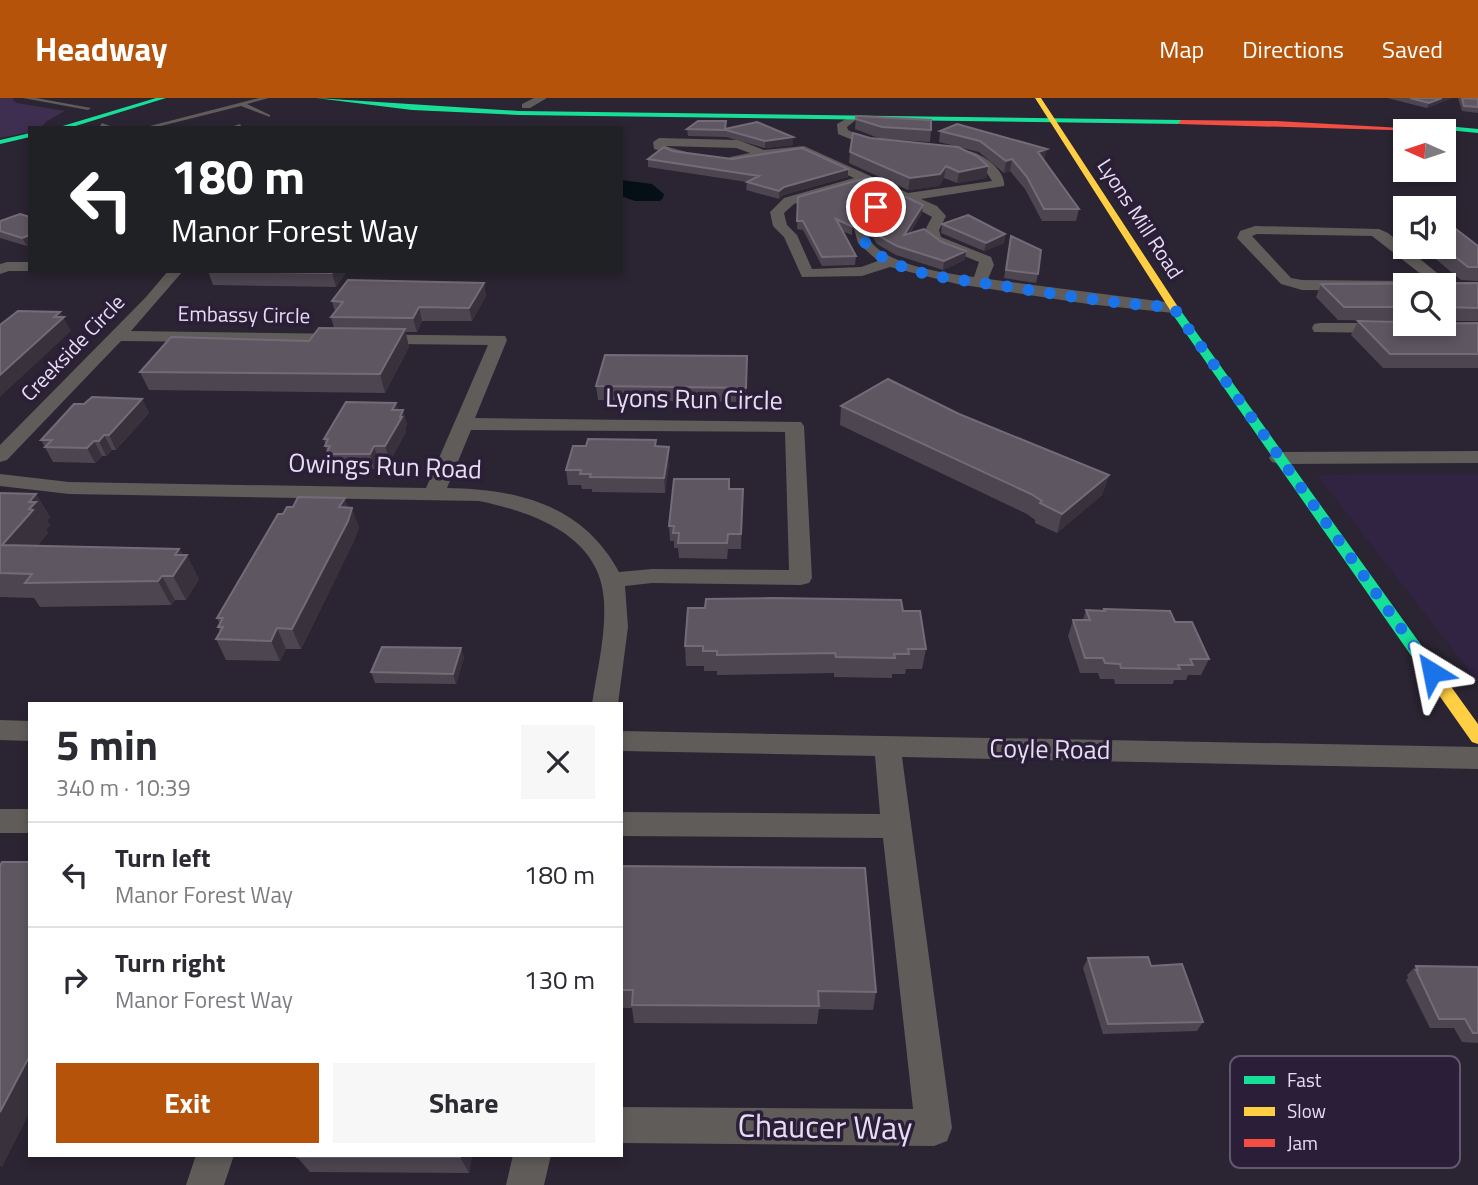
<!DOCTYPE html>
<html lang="en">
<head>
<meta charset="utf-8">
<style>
  :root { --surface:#fff; --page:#f7f7f7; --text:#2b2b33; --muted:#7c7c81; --line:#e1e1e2; --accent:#b45309 }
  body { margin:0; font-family:"Titillium Web",sans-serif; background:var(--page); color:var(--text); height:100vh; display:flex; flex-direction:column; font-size:26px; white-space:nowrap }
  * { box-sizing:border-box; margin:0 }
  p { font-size:23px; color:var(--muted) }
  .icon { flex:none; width:38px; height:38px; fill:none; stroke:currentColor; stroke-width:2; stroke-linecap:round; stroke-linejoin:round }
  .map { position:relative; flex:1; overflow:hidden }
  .side { position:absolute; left:28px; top:604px; width:595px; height:455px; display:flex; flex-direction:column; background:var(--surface); border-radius:0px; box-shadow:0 4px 10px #0003 }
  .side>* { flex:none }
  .guide { position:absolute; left:28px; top:28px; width:595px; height:147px; border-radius:0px; box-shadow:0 4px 10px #0003; background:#202124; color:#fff; overflow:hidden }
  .needle { width:46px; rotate:273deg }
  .controls { position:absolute; left:1393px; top:21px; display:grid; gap:14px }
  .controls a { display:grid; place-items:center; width:63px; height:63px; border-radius:0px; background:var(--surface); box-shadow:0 4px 10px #0003; font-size:35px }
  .pin { position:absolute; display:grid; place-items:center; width:60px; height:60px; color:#fff; margin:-30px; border:4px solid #fff; border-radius:50%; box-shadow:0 2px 7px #0007 }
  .me { position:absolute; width:77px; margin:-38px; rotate:325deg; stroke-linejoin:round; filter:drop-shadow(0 0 5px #0008) }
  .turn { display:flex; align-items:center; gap:24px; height:147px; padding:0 28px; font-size:32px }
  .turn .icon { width:91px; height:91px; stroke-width:2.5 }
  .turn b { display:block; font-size:49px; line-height:60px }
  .round { display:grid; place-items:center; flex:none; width:74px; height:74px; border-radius:0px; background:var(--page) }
  .summary { display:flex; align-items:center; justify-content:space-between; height:119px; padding:0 28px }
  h1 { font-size:42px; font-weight:700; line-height:52px }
  .action { display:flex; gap:14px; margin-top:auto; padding:14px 28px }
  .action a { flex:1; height:80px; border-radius:0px; background:var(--accent); color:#fff; font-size:28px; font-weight:700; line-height:80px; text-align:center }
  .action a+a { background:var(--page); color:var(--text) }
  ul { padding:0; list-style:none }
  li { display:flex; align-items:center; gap:21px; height:105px; padding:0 28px; border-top:2px solid var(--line) }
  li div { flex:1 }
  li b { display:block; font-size:26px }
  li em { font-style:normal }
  header { display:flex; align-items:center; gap:42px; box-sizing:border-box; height:98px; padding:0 35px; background:var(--accent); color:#fff }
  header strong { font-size:33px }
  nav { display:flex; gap:38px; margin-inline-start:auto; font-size:24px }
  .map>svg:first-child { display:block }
</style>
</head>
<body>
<header>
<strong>Headway</strong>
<nav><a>Map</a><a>Directions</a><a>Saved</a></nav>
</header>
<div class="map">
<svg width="1478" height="1087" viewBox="0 0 1478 1087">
  <rect width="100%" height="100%" fill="#2b2432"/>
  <path fill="#312342" d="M1478,376V584L1317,377Z"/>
  <path fill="#3e2f50" d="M0,0H14L13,2L17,5L65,13L47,23L40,30H30V34L0,40Z"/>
  <path fill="#041016" d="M621,82L652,86L664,96L663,100L660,103H635L621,98Z"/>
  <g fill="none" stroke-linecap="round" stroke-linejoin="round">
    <path fill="#5f5c5a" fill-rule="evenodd" d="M23,0H36L91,10L88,12Z
      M259,0H269L247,6L270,17V19L241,8L153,30H142Z
      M102,25L113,29L114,30L100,28Z
      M240,26L242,29L229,30L230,29Z"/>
    <path fill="#5f5c5a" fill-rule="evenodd" d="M534,0H547L530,10H522V6Z
      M1466,0H1478V3L1467,2Z
      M851,18L857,21L847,29L848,32L862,39L889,42V48L862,46L838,36L837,26Z
      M659,40L738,42L764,52L804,48L908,95L992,83L985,72L953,55C968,44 1007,69 1004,88L921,101L937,108L946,118L939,132L941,139L991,159L994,167L988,181L1173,205L1181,210L1173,215L1088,206L957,186L890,169L862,178L802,179L784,139L773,128L770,114L784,100L854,80L802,56H780L734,66L730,65V59L750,55L736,50L665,48L697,57L691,61L654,51L653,44ZM862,84L893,98C876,103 860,110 853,127L858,145L878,163L861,169L812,171L797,137L787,127L784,115L794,106ZM905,104L932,119L925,132L929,144L979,164L974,179C948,176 851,163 869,121L883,111Z
      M1255,128L1379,131L1388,135L1452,187L1444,192V187H1435L1372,138L1257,136L1252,138L1291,180L1302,182L1405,183L1412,187H1405V193L1302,192L1281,186L1237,140L1240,133Z
      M7,164H30L31,173H9L0,176V166Z
      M168,173H183L131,233L505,238L507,242L475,320L801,324L804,328L812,480L809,485L801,487L652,485L625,488L628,529L618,606H592C597,572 606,538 604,503C601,438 533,414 479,403L69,396L0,388V376L69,384L426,390L488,247L121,243L7,362L0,364V347L146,199ZM471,332L785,334L789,472L652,471L619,474C583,407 518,391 447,390Z
      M1320,225H1386L1394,230L1386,235L1314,234L1312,230L1314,226Z
      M1478,353V365L1279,366L1272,364L1269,360L1272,356L1279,354Z
      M0,622L30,623V643L0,642Z
      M621,633L1478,649V671L902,659L952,1030L947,1043L934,1048L621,1045V1009L913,1011L883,740L621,738V714L880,716L875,658L621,653Z
      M0,711H30V735H0Z
      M196,1057H234L224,1087H186Z
      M513,1057H551L544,1087H506Z"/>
    <path fill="#16e098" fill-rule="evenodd" d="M156,0H166L69,30H56Z
      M316,0L519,13L1181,22L1185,24L1181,26L519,17L412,12Z
      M1394,23L1478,31V35L1397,27Z
      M30,35V39L0,46V42Z
      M1173,213H1181L1429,558L1431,562L1429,566H1417L1173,217Z"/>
    <path fill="#ffcf43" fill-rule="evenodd" d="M1035,0H1041L1182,215L1181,217L1172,215Z
      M1423,556L1429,558L1478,626V646L1472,644L1417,566L1415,562Z"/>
    <path fill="#f24e42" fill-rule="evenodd" d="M1181,22L1276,23L1421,31L1425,33L1178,26Z"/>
  </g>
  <path fill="#4d4651" d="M1387,0H1452L1427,10Z
    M1458,0L1478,1V15L1462,13Z
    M856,18L931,32L930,44L881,41L855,31Z
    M957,26L1044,63L1079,111L1076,123H1042L1025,91L1010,73L1004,75L979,54L939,44L940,33Z
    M687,31H726L793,39V47L765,50L726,39L688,38Z
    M870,40L988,68L986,80L957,85L944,80L939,88L908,92L849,65L850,54Z
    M672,53L848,79L783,97L779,101L746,92L747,84L648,69V61Z
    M888,90L887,99L867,108L858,115L853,124L852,137L842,133L856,158L855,167L822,168L803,132L797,131L798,99Z
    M872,114L922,115L910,135L965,162L943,172L896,157L877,146L870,135Z
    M30,119V147L27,148L0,140V123Z
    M1405,121V136L1400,132Z
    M942,126L1005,136L1004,145L984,153L941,135Z
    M1011,138L1038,176L1036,185L1004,180Z
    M1478,148V183L1461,182L1421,149Z
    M208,173H347L336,189L213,187Z
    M484,185L486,198L472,223H422L417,234H405L409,249L385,295L149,292L140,274L309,243L334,230L331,219L335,214L332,203Z
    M1478,185V223H1444V187H1405V223L1338,222L1316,199L1321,186Z
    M1358,223L1478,225V270H1383L1351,237Z
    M747,272L745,304L598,302L596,288Z
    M142,301L149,315L116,352H112L106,358H102L95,365L53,364L41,342L84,306Z
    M396,305L398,312H403L407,327L405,331L406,334L390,363H378L374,371H331L326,356L327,354L324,341Z
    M841,308L959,316L1109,377L1102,397L1057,435L1035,425V422L1027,416L840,327Z
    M657,348L669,364L665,395L592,394V391H582L581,387H568L566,372Z
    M729,391H743L741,451H728L727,461L679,460L678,450H674V443H670L669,428Z
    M0,395L36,396L50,419L47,423L50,427L46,432L48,435L37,448L179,451L199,481L186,502H175L171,507L40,509L34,500L0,499Z
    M293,409H348L359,429L354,443L301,551H286L280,563L226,562L216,541L220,534L218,529L220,526L217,520L283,416Z
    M1104,511L1175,524L1209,561L1201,577H1188L1186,582H1174L1173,586H1115L1114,581H1100L1098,575H1080L1068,538L1073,522H1083L1086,512L1104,513Z
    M903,513L926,551L922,571H906L905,576H892V580L834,579V575L717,577V573H704V568H686L685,548Z
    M461,550L464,560L456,586L375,585L371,574Z
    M621,768L876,894L873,912L819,911L817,926L634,925L632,910H621Z
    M1088,860L1151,868L1203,924L1197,933L1103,936L1083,870Z
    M1416,868L1478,869V945L1462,944L1454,930H1430L1406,882L1408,880L1407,877Z
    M298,1057H472L469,1075L310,1074L297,1059Z"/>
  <path fill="#39323d" d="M1442,0H1452L1427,10L1429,5Z
    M793,39V47L765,50V43Z
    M1047,51L1044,63L1038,54Z
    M1012,61L1010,73L1004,75L1006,63Z
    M946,68L944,80L939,88L908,92L910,80Z
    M988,68L986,80L957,85L959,74Z
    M848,71V79L783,97L779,101V93L784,89Z
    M888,90L887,99L867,108L858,115L852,125L853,117L859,107L868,99Z
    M923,107L922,115L903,145L904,137Z
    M1005,136L1004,145L984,153L986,145Z
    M30,137V147L27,148L22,140Z
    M966,153L965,162L943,172L944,163Z
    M333,173H347L336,189L332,175Z
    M484,185L486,198L472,223L469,210Z
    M419,209L422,223L417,234L413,220Z
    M60,214L71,233L0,299V277Z
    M405,231L409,249L385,295L380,276Z
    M142,301L149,315L116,352L109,337Z
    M396,305L400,319L403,312L407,327L405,331L406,334L390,363L385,348L392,312Z
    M104,337L112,352L106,358L99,343Z
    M94,343L102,358L95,365L87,350Z
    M374,348L378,363L374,371L370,356Z
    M669,349V364L665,395L664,380Z
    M1109,377L1102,397L1057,435L1062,416Z
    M36,396L50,419L47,423L50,427L46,432L48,435L17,471L2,447L29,411V404Z
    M345,400L350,416L352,410L359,429L354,443L301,551L292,531L339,409Z
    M179,451L184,461L187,457L199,481L186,502L173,478L175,457Z
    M162,478L175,502L171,507L158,483Z
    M277,530L286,551L280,563L271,543Z
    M461,550L464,560L456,586L453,576Z
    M30,957V1014L2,1069L0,1068V1014Z
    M461,1057H472L469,1075L460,1059Z"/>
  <path fill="#5e5762" stroke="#736c78" stroke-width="2" d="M1410,0H1442L1429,5Z
    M1462,0L1478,1V9L1464,8Z
    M856,18L931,22V32L882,29L856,21Z
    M698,23H726L725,31L757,24L793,39L765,43L726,32L687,31Z
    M957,26L1047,51L1038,54L1079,111H1044L1027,79L1012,61L1006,63L980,43L940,33Z
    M853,35L870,40L958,49L977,58L988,68L959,74L946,68L940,76L910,80L850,54Z
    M664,49L672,53L732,61L802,50L848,71L784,89L779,93L747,84L759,78L648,61Z
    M866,80L888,90L868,99L859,107L853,117V129L836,121L856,158L822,159L803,123H797L798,99Z
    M906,99L923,107L904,137L924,131L942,144L966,153L944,163L897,148L877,137L871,126L872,114L884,106Z
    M20,116L30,119V137L22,140L0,133V123Z
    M968,117L1005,136L986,145L942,126Z
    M1444,122L1478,148V169H1468L1443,149H1444Z
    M1011,138L1041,152L1038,176L1006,172Z
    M208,173H333L332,175Z
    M348,182L484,185L469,210L419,209L413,220L331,219L343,204L332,203Z
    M1478,185V210L1444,209V187H1405V209H1344L1321,186Z
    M18,213L60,214L54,219H64L0,277V227Z
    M1358,223L1405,224V226L1478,225V256H1390Z
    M319,230L405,231L380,276L140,274L171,239L309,243Z
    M605,257L747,258L746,290L596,288Z
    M888,281L959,316L1109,377L1062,416L1040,405L1042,403L1031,396L841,308Z
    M92,299L142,301L109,337H104L99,343H94L87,350L45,349L52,342H41L74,306H84Z
    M346,304L396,305L392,312H403L400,319H402L385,348H374L370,356H326L330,348H325L328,341H324Z
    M588,341L656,342L655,348L669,349L664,380L590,379L591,376H580L581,372H566L573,348H586Z
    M674,381H729V391H743L741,436H728L727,445H678L679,435H673L674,428H669Z
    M0,395L36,396L29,404H36L29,411L33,412L2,447L179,451L175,457H187L173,478H162L158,483L25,485L32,476L0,475Z
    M298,399L345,400L339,409L352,410L348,423L292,531L277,530L271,543L216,541L223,529H218L223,520H217L278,416H283L287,409H293Z
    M773,500L901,502L903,513H920L926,551H908L909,556H894L895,560L836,559L835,555L717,557V553H703V548H685L688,510H705L706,501Z
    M1104,511L1170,513L1175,524H1192L1209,561H1190L1193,567H1178L1180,571L1121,570L1120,566L1105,565L1103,560H1085L1073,522H1090L1086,512L1105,513Z
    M382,549L461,550L453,576L371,574Z
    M2,764H30V957L0,1014V768Z
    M621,768L865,770L876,894L818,893L819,908L632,907L633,892H621Z
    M1148,859L1151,868L1182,866L1203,924L1108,926L1088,860Z
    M1416,868L1478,869V935H1473L1465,921H1439L1416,872H1418Z
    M298,1057H461L460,1059H297Z"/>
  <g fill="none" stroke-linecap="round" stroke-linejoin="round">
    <path stroke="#1a73e8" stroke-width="12" stroke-dasharray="0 21.6" d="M876,109C836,136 881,162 909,171C939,181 972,183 1004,188C1060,197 1116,206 1173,209L1432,574"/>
  </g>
  <g text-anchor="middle" stroke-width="7" stroke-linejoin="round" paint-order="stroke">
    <g font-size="21" fill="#e5def0" stroke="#2a1e38">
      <text transform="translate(1140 121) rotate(57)" y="7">Lyons Mill Road</text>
      <text transform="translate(244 217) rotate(1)" y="7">Embassy Circle</text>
      <text transform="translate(73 250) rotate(-46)" y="7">Creekside Circle</text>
    </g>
    <g font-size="26" fill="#e5def0" stroke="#2a1e38">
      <text transform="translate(694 301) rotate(1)" y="9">Lyons Run Circle</text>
      <text transform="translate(385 368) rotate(2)" y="9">Owings Run Road</text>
      <text transform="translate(1050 651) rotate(1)" y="9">Coyle Road</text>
    </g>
    <g font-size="32" fill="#e5def0" stroke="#2a1e38">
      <text transform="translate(825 1029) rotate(1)" y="11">Chaucer Way</text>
    </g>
  </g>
  <rect x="1230" y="958" width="230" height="112" rx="10" fill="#2a1e38" stroke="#62586f" stroke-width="2"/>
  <rect x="1244" y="978" width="31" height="8" fill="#16e098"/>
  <rect x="1244" y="1009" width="31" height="9" fill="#ffcf43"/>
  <rect x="1244" y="1041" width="31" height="8" fill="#f24e42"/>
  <g font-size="19" fill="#e5def0">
    <text x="1287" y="989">Fast</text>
    <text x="1287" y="1020">Slow</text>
    <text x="1287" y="1052">Jam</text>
  </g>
</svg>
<div class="controls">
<a><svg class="needle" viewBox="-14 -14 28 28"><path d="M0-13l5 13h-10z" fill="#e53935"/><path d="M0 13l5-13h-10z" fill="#7c7c81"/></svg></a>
<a><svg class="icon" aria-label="sound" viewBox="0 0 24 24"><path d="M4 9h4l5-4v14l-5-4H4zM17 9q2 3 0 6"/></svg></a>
<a><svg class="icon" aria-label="search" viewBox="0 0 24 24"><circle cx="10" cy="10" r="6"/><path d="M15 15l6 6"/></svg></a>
</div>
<div class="pin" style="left:876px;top:109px;background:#d93025"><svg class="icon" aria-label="arrive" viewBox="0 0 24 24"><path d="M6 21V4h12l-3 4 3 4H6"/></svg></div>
<svg class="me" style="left:1432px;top:574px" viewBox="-20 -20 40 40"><path d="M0-17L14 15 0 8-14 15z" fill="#1a73e8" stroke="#fff" stroke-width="4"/></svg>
<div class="guide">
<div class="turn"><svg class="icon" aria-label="left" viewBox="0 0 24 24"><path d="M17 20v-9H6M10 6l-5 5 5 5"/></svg><div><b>180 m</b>Manor Forest Way</div></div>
</div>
<section class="side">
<div class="summary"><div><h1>5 min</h1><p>340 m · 10:39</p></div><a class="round"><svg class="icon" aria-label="close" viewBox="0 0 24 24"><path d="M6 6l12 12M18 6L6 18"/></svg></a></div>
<ul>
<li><svg class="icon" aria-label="left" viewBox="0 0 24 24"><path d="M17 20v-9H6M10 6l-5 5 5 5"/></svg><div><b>Turn left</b><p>Manor Forest Way</p></div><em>180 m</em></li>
<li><svg class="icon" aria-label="right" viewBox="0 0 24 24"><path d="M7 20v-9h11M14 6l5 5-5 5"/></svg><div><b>Turn right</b><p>Manor Forest Way</p></div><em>130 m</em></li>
</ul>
<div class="action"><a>Exit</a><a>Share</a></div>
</section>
</div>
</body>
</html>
